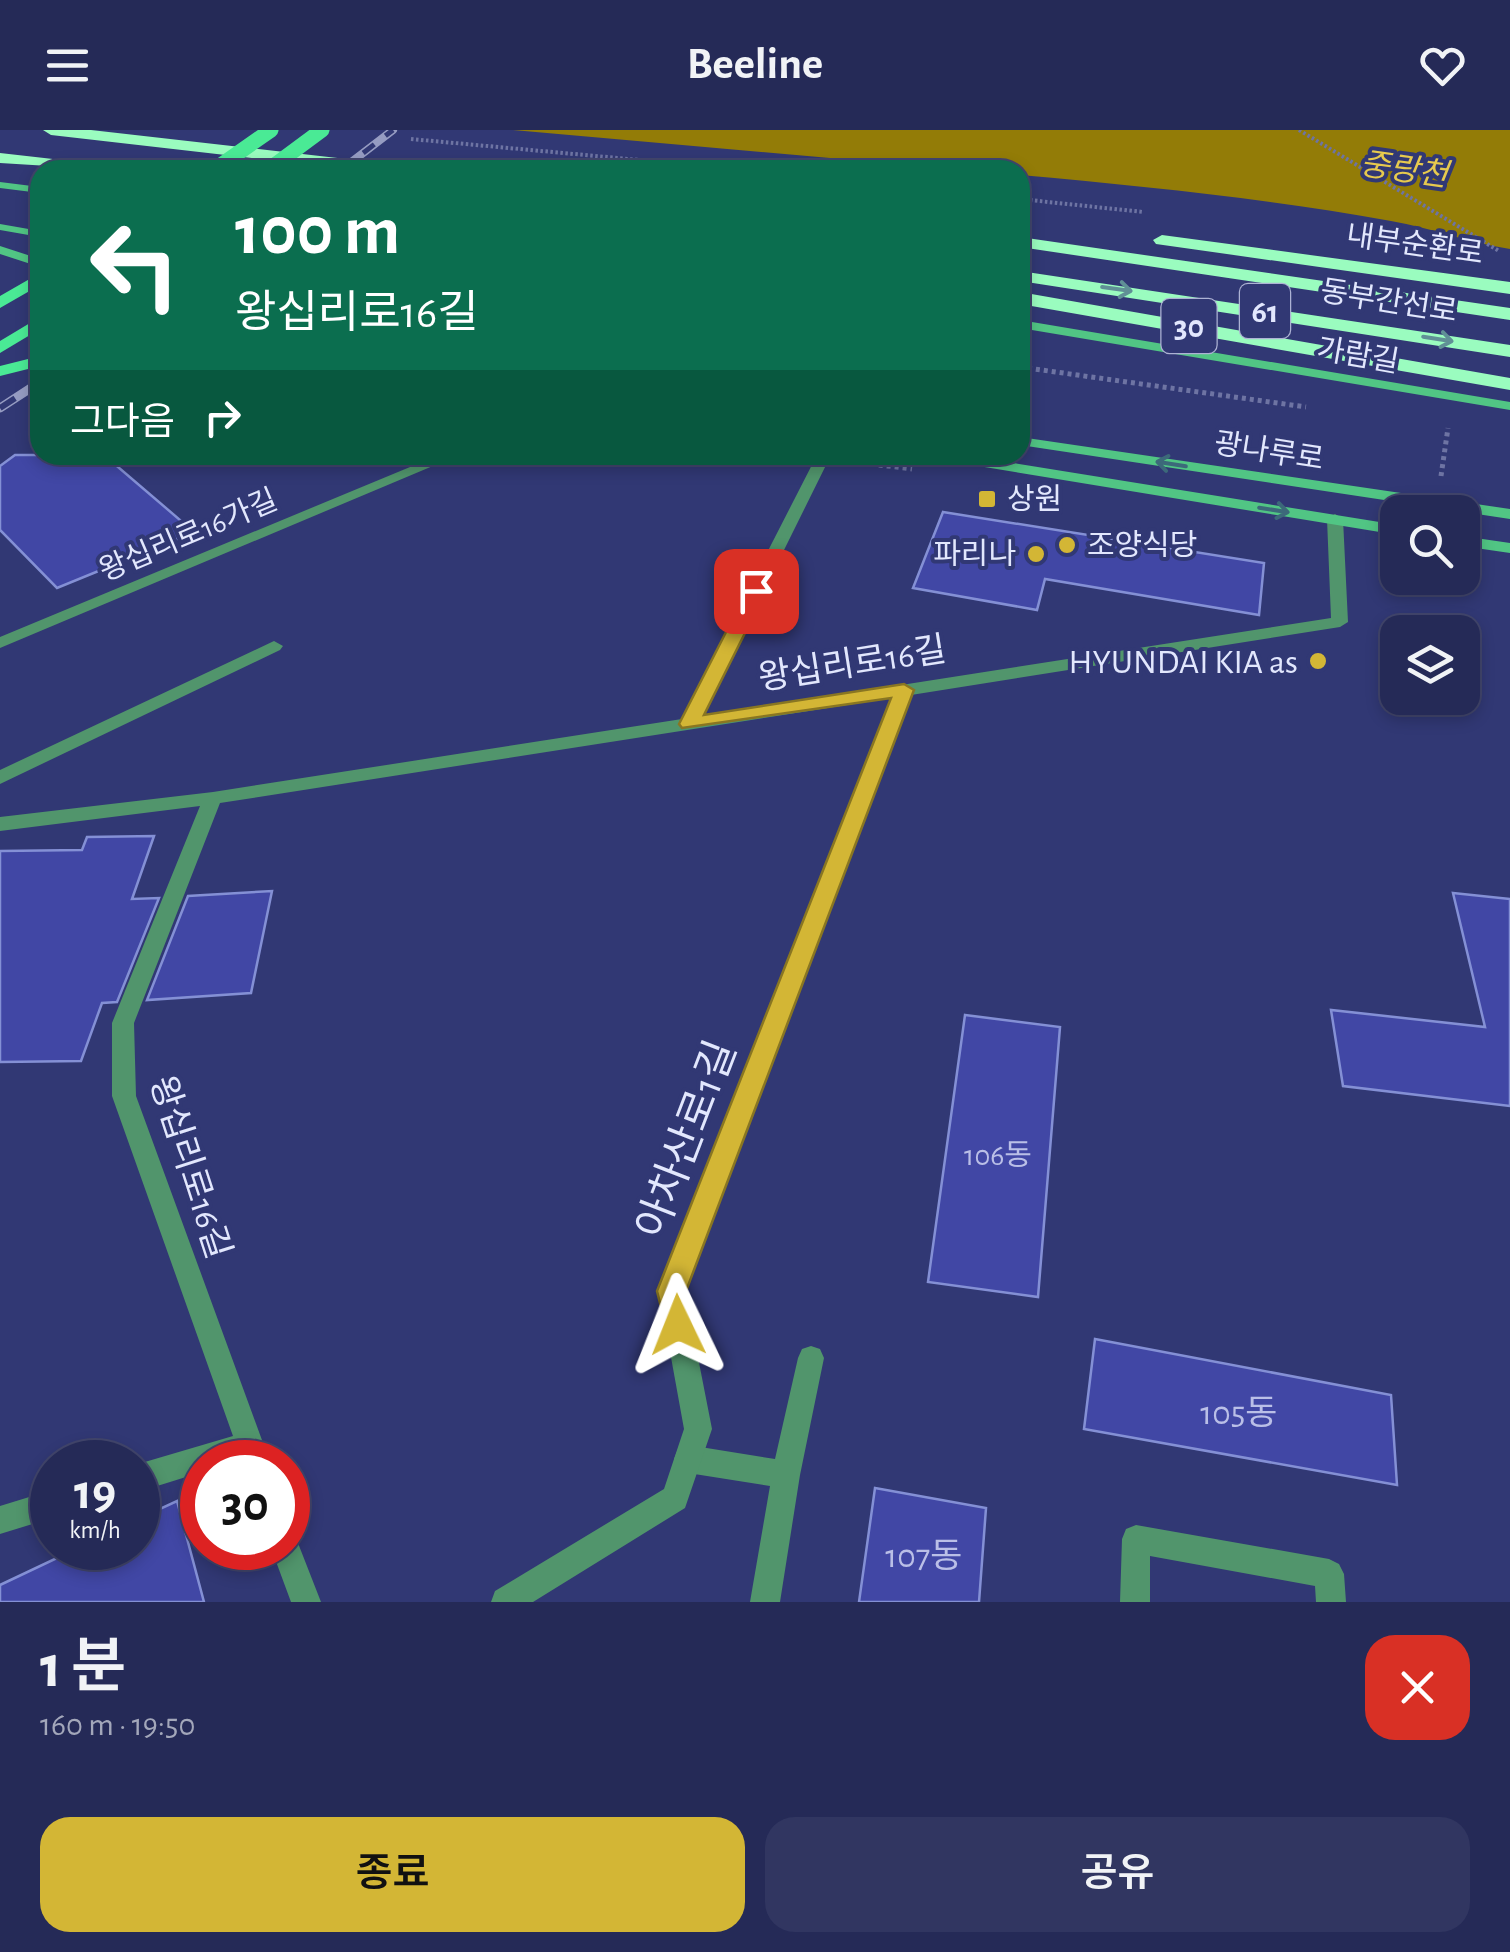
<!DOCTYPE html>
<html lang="ko">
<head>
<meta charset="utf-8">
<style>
  :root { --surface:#252a57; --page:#313661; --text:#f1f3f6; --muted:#a3a7ba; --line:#42466d; --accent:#d3b635 }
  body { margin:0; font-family:"Alegreya Sans","Noto Sans KR",sans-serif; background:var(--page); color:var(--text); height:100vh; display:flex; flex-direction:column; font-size:38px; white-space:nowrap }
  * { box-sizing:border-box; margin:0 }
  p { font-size:32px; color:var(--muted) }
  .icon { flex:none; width:55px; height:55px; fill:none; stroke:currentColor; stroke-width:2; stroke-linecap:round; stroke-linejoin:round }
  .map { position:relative; height:1472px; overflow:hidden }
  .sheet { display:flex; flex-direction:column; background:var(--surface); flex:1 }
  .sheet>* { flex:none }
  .top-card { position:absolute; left:30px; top:30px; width:1000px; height:305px; border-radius:30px; box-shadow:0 5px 15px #0003,0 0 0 2px var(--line); background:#0b6e4f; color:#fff; overflow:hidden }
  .buttons { position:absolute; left:1380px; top:365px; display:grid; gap:20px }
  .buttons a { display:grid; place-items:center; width:100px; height:100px; border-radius:20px; background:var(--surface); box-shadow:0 5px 15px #0003,0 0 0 2px var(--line); font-size:50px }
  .speed { position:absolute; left:30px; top:1310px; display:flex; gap:20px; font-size:50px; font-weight:700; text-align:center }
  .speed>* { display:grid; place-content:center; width:130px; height:130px; border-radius:50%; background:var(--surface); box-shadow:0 5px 15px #0003,0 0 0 2px var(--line); line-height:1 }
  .speed small { font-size:25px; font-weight:400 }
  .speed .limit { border:15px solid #d22; background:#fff; color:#111 }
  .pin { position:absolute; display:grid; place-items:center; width:85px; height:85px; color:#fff; margin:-42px; border-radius:20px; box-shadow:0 5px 15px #0006 }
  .me { position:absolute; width:110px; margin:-55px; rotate:358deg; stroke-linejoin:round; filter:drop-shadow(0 0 8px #0008) }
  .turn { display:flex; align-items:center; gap:35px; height:210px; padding:0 40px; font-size:45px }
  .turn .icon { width:130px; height:130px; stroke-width:2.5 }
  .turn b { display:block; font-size:70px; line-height:85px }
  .then { display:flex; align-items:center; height:95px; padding:0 40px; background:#0003; gap:20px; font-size:38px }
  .round { display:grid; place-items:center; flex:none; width:105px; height:105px; border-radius:30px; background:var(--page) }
  .summary { display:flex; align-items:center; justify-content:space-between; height:170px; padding:0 40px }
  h1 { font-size:60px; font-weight:600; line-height:75px }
  .primary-button { display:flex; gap:20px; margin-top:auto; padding:20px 40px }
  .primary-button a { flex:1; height:115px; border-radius:30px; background:var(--accent); color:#111; font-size:40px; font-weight:600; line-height:115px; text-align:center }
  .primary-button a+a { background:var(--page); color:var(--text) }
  header { display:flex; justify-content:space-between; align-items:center; height:130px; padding:0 40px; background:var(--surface); font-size:45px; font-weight:600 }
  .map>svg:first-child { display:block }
</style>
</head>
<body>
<header><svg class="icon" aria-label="menu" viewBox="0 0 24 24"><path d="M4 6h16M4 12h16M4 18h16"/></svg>Beeline<svg class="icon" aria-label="heart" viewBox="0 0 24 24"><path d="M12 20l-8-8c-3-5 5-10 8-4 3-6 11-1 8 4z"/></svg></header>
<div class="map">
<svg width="1510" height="1472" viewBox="0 0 1510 1472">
  <rect width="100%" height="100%" fill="#313874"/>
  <path fill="#937c07" d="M513,0H1510V119C1469,113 1432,98 1391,91C1269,69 1144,56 1020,45V40H966Z"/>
  <path fill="#4147a5" stroke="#8490d5" stroke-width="2.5" d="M15,325H104L194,402L57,458L0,400V336Z
    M943,382L1264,433L1259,485L1045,449L1037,480L913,458Z
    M154,706L132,769L159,768L117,872L102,873L81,931L0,932V721L82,720L87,707Z
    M272,761L251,863L147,870L188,766Z
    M1453,763L1510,769V976L1343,956L1331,880L1485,897Z
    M965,885L1060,897L1038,1167L928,1152Z
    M1095,1209L1391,1265L1397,1355L1084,1299Z
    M875,1358L986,1378L979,1472H859Z
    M177,1371L204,1472H0V1455L78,1418H138V1389Z"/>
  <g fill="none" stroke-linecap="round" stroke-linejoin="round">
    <path stroke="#6e74a3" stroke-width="4" stroke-dasharray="2.5 2.5" stroke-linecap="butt" d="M1299,0L1499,121
      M411,9L748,40
      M1020,69L1143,82
      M1020,237L1024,238"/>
    <path stroke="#6e74a3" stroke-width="5" stroke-dasharray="4 4" stroke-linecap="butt" d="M1020,237L1306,277
      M855,332L912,339
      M1441,346L1448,298"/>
    <path fill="#51956c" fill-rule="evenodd" d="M811,1216L820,1219L824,1228L800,1345L780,1472H750L770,1356L688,1343L678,1339L674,1329L678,1319L688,1315L775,1329L798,1228L802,1219Z
      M1136,1395L1329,1429L1339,1434L1344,1444L1346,1472H1316L1315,1456L1150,1426V1472H1120L1122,1409L1126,1399Z"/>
    <path fill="#51956c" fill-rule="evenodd" d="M439,325H459L0,518V507Z
      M817,325H831L702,586L1331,488L1327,389L1335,384L1343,389L1348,492L1340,497L911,565L685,1161L712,1299L685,1378L533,1472H491L495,1461L664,1359L684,1299L659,1161L892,568L220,673L134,893L136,966L270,1332H202V1342L138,1362V1334L233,1306L112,966V893L200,676L0,701V687L213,662L682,589Z
      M274,511L283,516L280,520L0,654V640Z
      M52,1360V1388L0,1404V1376Z
      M288,1404L296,1408L321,1472H291L271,1418H288Z"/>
    <path fill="#51c584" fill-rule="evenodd" d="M0,52L40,57V63L0,58Z
      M0,94L40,101V107L0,100Z
      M0,116L40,129V137L0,124Z
      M1020,190L1510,272V280L1020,198Z
      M1020,307L1510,379V389L1020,315Z
      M929,325H963L1398,395V405L936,329Z
      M1462,406L1510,413V423L1462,416Z"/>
    <path fill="#4aea95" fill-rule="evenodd" d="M40,143V155L0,178V166Z
      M40,187V199L0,223V211Z
      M40,226V236L0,246V236Z"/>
    <path fill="#9afcbf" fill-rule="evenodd" d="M43,0H91L399,35L407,40H357L51,5Z
      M0,23L106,35L114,40L0,33Z
      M1162,105L1510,152V164L1156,114L1153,110Z
      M1020,107L1510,178V190L1020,117Z
      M1020,141L1510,215V227L1020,151Z
      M1020,162L1510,248V260L1020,174Z"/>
    <g stroke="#969cc2" stroke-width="8">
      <path id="rail-far1" d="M341,40L393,0"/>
    </g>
    <g stroke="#969cc2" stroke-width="9">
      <path id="rail" d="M0,278L40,252"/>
    </g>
    <use href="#rail-far1" stroke="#313874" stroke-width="5" stroke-dasharray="14" stroke-linecap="butt"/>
    <use href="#rail" stroke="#313874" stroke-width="6" stroke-dasharray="18" stroke-linecap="butt"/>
    <path stroke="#4aea95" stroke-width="15" d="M214,40L271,0
      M268,40L322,0"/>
  </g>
  <defs><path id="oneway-shaft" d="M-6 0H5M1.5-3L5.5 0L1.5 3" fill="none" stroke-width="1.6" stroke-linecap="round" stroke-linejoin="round" transform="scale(2.5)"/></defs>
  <g stroke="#609096">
    <use href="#oneway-shaft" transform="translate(1117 159) rotate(8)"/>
    <use href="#oneway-shaft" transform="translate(1438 209) rotate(9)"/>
  </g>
  <g stroke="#3c697a">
    <use href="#oneway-shaft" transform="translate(1171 334) rotate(-171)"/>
    <use href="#oneway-shaft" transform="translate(1274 380) rotate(9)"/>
  </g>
  <path fill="#d3b635" stroke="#897622" stroke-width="2.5" d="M756,455L766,461L704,585L904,554L914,560L686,1161L693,1195L689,1205L678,1209L668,1205L657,1161L891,568L682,598L679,594L747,461Z"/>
  <g fill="#d3b635" stroke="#313874" stroke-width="4">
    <rect x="977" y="359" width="20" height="20" rx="5"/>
    <circle cx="1067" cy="415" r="10"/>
    <circle cx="1036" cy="424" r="10"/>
    <circle cx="1318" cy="531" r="10"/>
  </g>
  <g text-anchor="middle" stroke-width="8" stroke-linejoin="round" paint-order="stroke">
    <g font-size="30" fill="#e2e7fd" stroke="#313874">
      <text transform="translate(1415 114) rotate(8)" y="10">내부순환로</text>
      <text transform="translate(1389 171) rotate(9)" y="10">동부간선로</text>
      <text transform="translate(1358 225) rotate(10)" y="10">가람길</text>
      <text transform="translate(1269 321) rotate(9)" y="10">광나루로</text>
      <text transform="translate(188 405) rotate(-23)" y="10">왕십리로16가길</text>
    </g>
    <g font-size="30" fill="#e2e7fd" stroke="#313874" text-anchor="start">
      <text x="1007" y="379">상원</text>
      <text x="1087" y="425">조양식당</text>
      <text x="1016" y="434" text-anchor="end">파리나</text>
    </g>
    <g font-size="30" fill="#babfe7">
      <text x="998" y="1035">106동</text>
    </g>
    <g font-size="32" font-style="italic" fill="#e7ca4e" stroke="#313874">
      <text transform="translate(1404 39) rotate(8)" y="11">중랑천</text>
    </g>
    <g fill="#313874" stroke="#adb2d4" stroke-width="2.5">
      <rect x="1240" y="154" width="50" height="54" rx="8"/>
      <rect x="1161.5" y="169" width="55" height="54" rx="8"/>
    </g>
    <g font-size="32" font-weight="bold" fill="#e2e7fd">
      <text x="1265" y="192">61</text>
      <text x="1189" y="207">30</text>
    </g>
    <g font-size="35" fill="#e2e7fd" stroke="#313874" text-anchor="end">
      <text x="1298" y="543">HYUNDAI KIA as</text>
    </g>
    <g font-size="35" fill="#e2e7fd" stroke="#313874">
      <text transform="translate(852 533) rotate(-9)" y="12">왕십리로16길</text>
      <text transform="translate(191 1037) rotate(72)" y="12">왕십리로16길</text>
    </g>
    <g font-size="35" fill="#babfe7">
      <text x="1239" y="1294">105동</text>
      <text x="924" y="1437">107동</text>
    </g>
    <g font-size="42" fill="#e2e7fd" stroke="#313874">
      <text transform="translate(685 1009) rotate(-69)" y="15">아차산로1길</text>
    </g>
  </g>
</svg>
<div class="buttons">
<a><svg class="icon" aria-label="search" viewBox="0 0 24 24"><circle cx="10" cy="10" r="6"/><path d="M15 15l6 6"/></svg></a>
<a><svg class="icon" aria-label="layers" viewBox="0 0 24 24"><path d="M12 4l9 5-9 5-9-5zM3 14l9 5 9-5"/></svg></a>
</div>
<div class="speed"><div>19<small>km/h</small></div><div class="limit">30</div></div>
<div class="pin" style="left:756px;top:461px;background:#d93025"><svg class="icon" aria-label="arrive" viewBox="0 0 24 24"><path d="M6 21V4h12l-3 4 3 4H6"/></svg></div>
<svg class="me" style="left:678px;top:1195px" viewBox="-20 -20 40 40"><path d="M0-17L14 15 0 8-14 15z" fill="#d3b635" stroke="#fff" stroke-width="4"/></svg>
<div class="top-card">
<div class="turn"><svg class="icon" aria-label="left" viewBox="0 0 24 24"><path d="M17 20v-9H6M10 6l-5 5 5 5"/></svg><div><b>100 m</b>왕십리로16길</div></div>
<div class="then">그다음<svg class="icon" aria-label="right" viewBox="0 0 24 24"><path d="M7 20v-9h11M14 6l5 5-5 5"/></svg></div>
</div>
</div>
<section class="sheet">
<div class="summary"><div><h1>1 분</h1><p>160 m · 19:50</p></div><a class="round" style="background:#d93025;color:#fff"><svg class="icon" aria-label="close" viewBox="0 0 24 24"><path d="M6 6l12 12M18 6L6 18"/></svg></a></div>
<div class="primary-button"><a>종료</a><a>공유</a></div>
</section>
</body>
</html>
